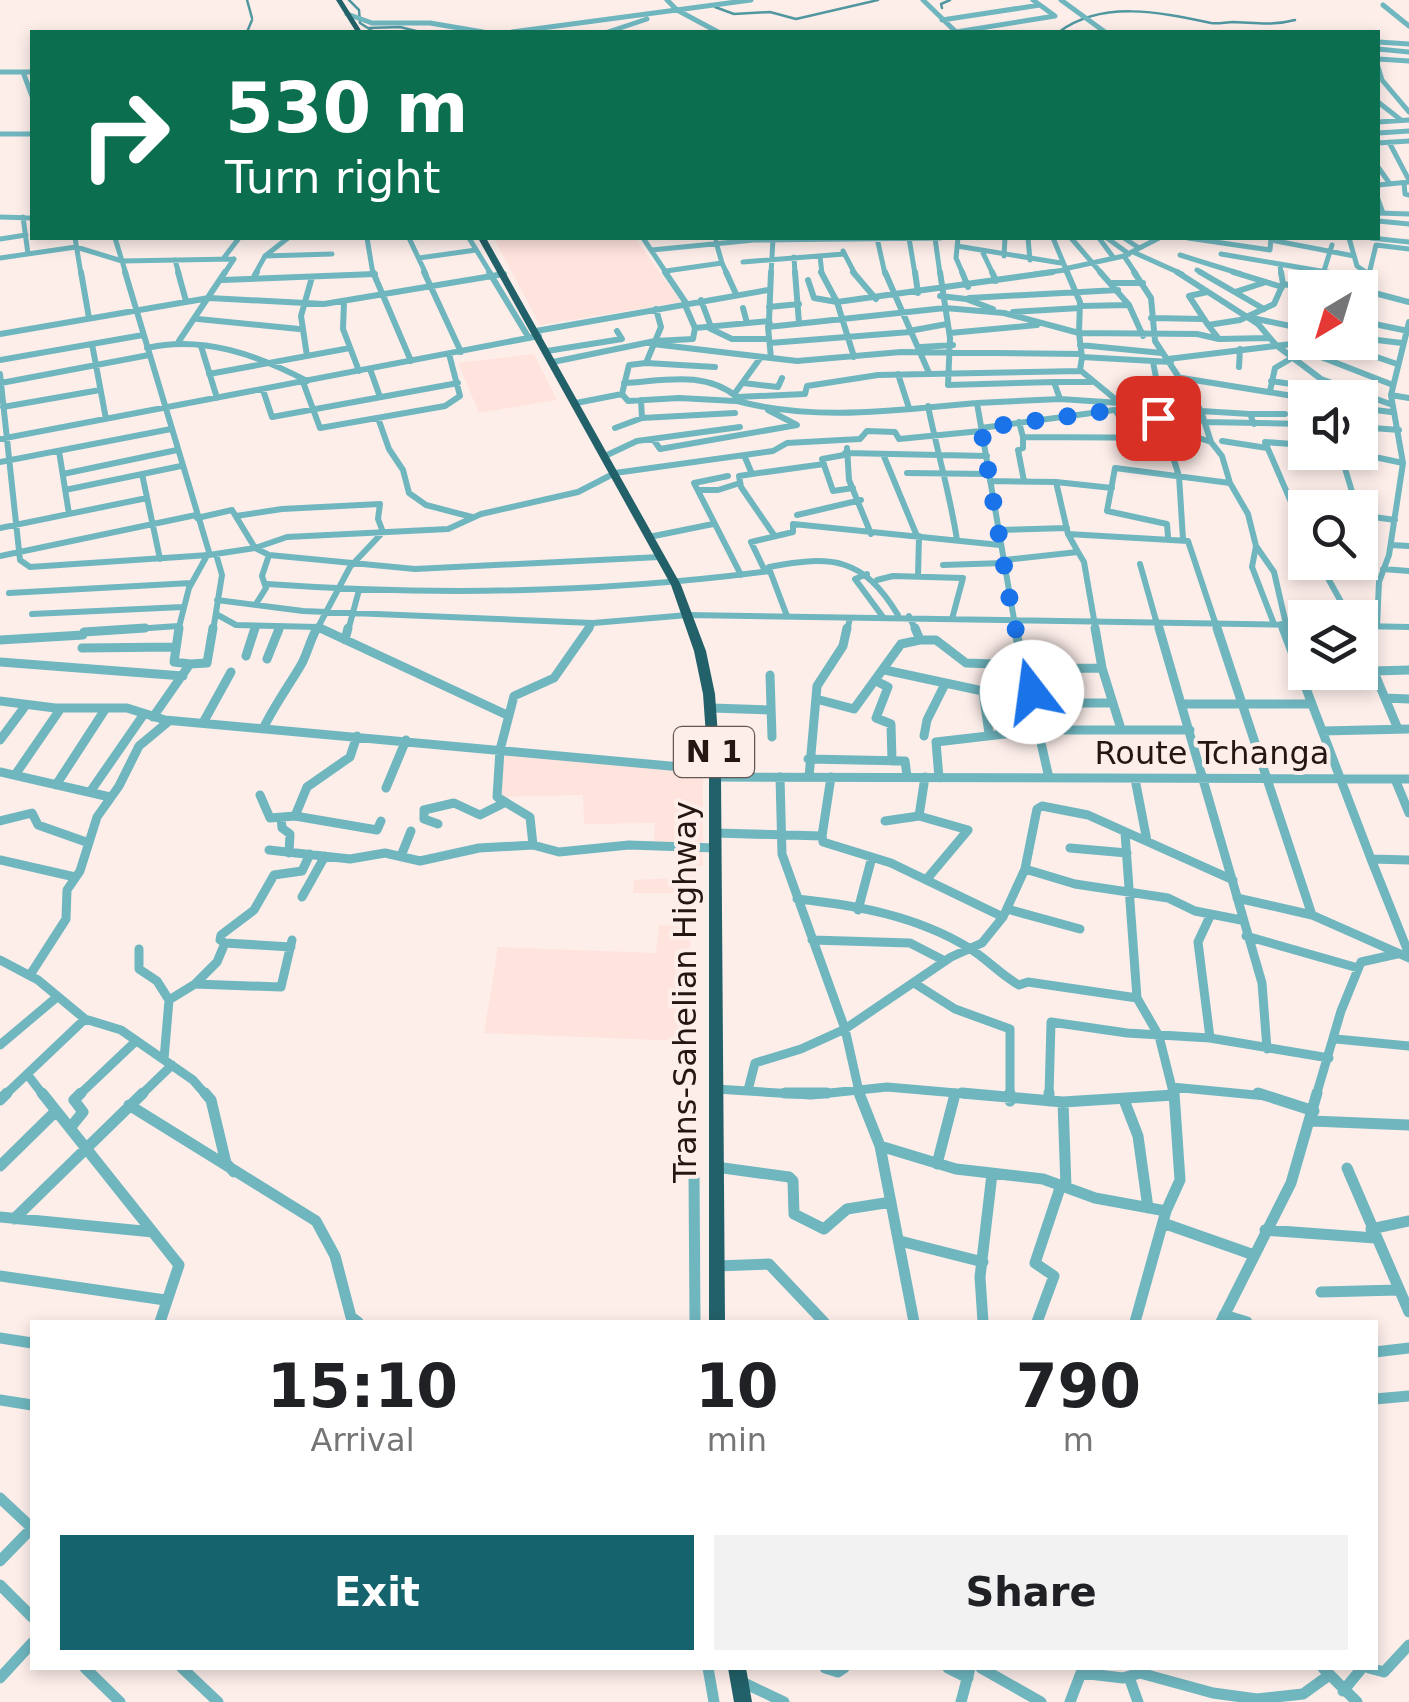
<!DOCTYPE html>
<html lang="en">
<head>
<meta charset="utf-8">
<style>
  :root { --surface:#fff; --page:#f2f2f2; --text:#202124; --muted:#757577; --accent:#15636c }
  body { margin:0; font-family:"DejaVu Sans",sans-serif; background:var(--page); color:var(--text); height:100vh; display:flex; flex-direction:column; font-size:38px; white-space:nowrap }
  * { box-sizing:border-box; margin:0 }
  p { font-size:32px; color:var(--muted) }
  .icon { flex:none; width:55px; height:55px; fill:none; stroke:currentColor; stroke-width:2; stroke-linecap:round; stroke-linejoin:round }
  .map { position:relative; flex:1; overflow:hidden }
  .drawer { position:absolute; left:30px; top:1320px; width:1348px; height:350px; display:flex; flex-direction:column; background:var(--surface); border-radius:0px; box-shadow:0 5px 15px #0003 }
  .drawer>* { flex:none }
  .guide { position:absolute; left:30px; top:30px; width:1350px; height:210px; border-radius:0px; box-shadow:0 5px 15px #0003; background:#0b6e4f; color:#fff; overflow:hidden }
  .needle { width:65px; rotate:218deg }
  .controls { position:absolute; left:1288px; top:270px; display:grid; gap:20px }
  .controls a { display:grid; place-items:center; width:90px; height:90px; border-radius:0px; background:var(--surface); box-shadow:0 5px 15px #0003; font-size:50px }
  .pin { position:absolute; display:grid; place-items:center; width:85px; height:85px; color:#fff; margin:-42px; border-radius:20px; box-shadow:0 5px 15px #0006 }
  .me { position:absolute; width:110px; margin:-55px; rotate:345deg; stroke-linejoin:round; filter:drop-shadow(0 0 8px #0008) }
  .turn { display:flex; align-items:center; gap:35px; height:210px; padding:0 30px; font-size:45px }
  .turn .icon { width:130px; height:130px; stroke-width:2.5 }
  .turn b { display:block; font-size:70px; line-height:85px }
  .eta { display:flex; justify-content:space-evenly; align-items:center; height:170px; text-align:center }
  .eta b { font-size:60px; font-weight:700; line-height:70px }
  .action { display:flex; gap:20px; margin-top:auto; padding:20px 30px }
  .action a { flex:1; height:115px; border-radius:0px; background:var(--accent); color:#fff; font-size:40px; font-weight:700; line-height:115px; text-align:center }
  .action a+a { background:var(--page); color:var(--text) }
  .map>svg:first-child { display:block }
</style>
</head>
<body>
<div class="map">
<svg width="1409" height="1702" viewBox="0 0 1409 1702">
  <rect width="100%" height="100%" fill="#fdeeea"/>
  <path fill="#ffe3dd" d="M494,238H635L681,302L540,325Z
    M534,354L557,400L479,413L458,363Z
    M502,752L703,771V866L696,867L695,893H633L634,880L675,878L676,849L654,843L655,823L584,824L583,795L498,797Z
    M659,925L691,927L684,1041L484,1033L498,947L656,953Z"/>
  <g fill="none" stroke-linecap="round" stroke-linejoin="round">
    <path stroke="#5097a0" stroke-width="2.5" d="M247,0L252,18
      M349,0L359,10L360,23L374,32
      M715,7L734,14L770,12L796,19L878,0
      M942,8L941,4L950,0
      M368,28L400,27L420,32
      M247,32L252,20
      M761,32H804
      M1059,32C1102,0 1159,12 1211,23C1219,24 1226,22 1234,22C1257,23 1272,26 1295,20"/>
    <path stroke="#6fb6bf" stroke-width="5" d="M667,0L677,10L718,32
      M923,0L956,32
      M1061,0L1105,32
      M1383,5L1409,26
      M347,14L372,23H430L483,32
      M942,20L1040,5
      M512,32L751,0
      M608,32L647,19
      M956,32L1055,16L1033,0
      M1378,42L1409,44
      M1378,49L1409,52
      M1378,59L1409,61
      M1378,67L1382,80L1409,112
      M0,72H32
      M23,72L32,96
      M1378,102L1401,120
      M1378,122L1409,120
      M1378,133L1409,131
      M0,134H32
      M1389,142L1409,180
      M1378,143L1409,141
      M1378,167L1390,184
      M1404,183L1405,194L1409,195
      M1378,185L1409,182
      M1378,199L1383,213
      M1378,213L1409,214
      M0,217L32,218
      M23,217L28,254
      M1378,221L1409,224
      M75,238L81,274
      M115,238L126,274
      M367,238L373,274
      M409,238L426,274
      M469,238L491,274
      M643,238L667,274
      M877,238L885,274
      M909,238L915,274
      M935,238L940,274
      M958,238L956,258L963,274
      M1028,238L1030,260
      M1053,238L1068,274
      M1071,238L1102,274
      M1099,238L1113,257
      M1107,238L1129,254
      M1124,238L1139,248
      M1188,238L1270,250L1271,238
      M1349,238L1357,266L1368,274
      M1371,238L1409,242
      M0,239L26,235
      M1271,240L1354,256
      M957,246L1061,263
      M652,250L754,240L941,238
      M843,251L855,274
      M1133,252L1182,274
      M983,253L993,274
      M1221,254L1338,274
      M1180,255L1241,274
      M265,256L332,254
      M820,256L822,274
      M1004,256L1005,238
      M1124,256L1136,274
      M794,257L795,274
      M0,258L76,247L122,261L234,259
      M419,258L476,250
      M223,259L239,238
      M175,260L179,274
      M743,262L844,254
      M722,263L727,274
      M1280,265L1281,274
      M1064,269L1124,256L1159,238
      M1197,270L1204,274
      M666,271L722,263L716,242
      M224,274L234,259
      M255,274L265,256L288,238
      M369,274H375
      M771,274L773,239
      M1035,274L1065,270
      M1323,274L1332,245
      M1369,274L1376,245L1409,249"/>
    <path stroke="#6fb6bf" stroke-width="6" d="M81,272L89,318
      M125,272L209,552L189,588L178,631
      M178,272L186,301
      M373,272L411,361
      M424,272L461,352
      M489,272L529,338
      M665,272L686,303
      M726,272L736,294
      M795,272L799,323
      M821,272L837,302L854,357
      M853,272L876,299
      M885,272L929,373
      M915,272L918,293
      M940,272L950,338L948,385L1054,382L1060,399
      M962,272L968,287
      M992,272L996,281
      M1100,272L1129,305L1143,336
      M1134,272L1151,298L1155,341L1201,411L1211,442
      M1177,272L1258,324L1276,345L1321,379L1390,404
      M1200,272L1264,309
      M1233,272L1282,287
      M1324,272L1366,279
      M1365,272L1368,274
      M254,277L257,272
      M1322,279L1324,272
      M222,280L375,274
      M808,280L814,298L837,302L1053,272
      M1112,283H1143
      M1283,284L1308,288
      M1363,290L1409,302
      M1207,292L1189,296L1208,325L1240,320L1274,304L1283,284L1281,272
      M1235,292L1266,282
      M940,296L966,299L993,309
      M969,298L1118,290
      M701,300L711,327
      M344,302L343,329L359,371
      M685,305L695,328L769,321L771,327
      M1080,306L1129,305
      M769,307L799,304
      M743,308L747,323
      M656,309L661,327L646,363L715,367
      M1293,310L1305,312
      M1360,311L1370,272
      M1013,312L1080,308
      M1151,318L1204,319
      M1252,318L1305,329
      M198,319L299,329
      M769,321L771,272
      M1360,321L1408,331
      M1208,325L1219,339L1269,338
      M709,328L732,339H769
      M536,331L768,290
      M909,331L947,324
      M950,333L1037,325
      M0,334L209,298L324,304L504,274
      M1360,338L1402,343
      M179,341L225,272
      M1333,342L1397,364
      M770,343L910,332
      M92,344L106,419
      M653,344L797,361L901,352L1081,354
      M1080,345L1162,353
      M201,346L217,398
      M921,347L953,345
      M147,348C203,335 257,355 307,381
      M547,351L622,339L617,331
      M1324,352L1321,357L1393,385
      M307,356L301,316L312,277
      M1082,357L1079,333L1197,334L1219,339
      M771,358L768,327L945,308L1004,313L1079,333L1080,302L1067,272
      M1168,359L1308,342
      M0,360L143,335
      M553,362L655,341L693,339L695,328
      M1153,362L1160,398L1168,414L1193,436L1211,442L1222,456L1230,483L1248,514L1256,546L1274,572L1286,624
      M1171,362L1082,357L1080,370L1120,403L1173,421
      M1239,367L1240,349
      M370,369L380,397
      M0,374L20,560L30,567L209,555L255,548L287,537L448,529L481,514L578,492L615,473L773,451L787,443L860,439L867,431L895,432L899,439L981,431
      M209,374L350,348
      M898,374L909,408
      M1182,378L1305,398
      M1271,381L1298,385
      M303,382L320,428L445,406L460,396L449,354
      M1054,382H1091
      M1,383L149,355
      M624,383C663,381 704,370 737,397
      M743,383L778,387L782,378
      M263,390L272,417L458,383
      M1270,391L1275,368L1292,358
      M735,393L761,357
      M622,394L628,401L679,398L735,401L737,397L805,394L807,386L878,375L1081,371
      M1391,395L1409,398
      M641,400L642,418L735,413
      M737,401C817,422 896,410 977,403
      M576,403L622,394L629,365L646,363
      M928,406C937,451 950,494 957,540
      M3,407L100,390
      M1360,408L1391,412
      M1116,411L1132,439
      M1201,411L1250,414L1254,424
      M1250,414H1285
      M378,418L389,449L403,470L409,493L426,505L472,517
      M1019,422L1023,437L1196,438
      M1204,422L1305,424
      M1360,427L1399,430
      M615,428L642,418
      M981,428L1129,408
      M1023,437V448L1018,450L1024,481
      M0,439L539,336
      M653,439L660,449L797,425L768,410
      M1222,441L1267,448
      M1305,445L1265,442L1305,534
      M847,448L849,480L871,534
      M59,451L69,514
      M1171,451L1179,476L1183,539
      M1340,452L1357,508
      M1351,452L1403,463
      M845,453L987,456
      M883,454L917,536
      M744,455L752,474L739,476L741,487L774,535
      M844,455L822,459L833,491L853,488
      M605,456L637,441L740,427
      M0,462L171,429
      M907,473L987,474
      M63,474L177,450
      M142,474L160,559
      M752,474L824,464
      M728,476L694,483L741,575
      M990,481L1056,482L1068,534L1078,552L1004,560
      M1056,482L1112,488
      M65,490L181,466
      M698,490H718L740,483
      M797,515L861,500
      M1360,515L1395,520
      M236,516L282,509L380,504L378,519L383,532L350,567L316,631
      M197,518L232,510L255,548L269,555L262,576L266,588L256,604
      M0,528L147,498
      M997,530L1067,528
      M1068,534L1188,541L1218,631
      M649,537L713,524
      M1168,537L1167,524L1107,511L1115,468L1230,483
      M1360,545L1366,563
      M1391,545L1409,546
      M1256,546L1252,567L1274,624
      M1078,552L1084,562L1096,631
      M269,555L415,569L660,557
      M0,556L196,515
      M1319,562L1350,618
      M1140,564L1159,631
      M943,565L1004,563
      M1383,569L1409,571
      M765,571L751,542L793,532V524L1000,545
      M770,571L787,616
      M867,574L855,579L883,617
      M918,576L919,536
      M877,580L893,576L963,578L952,619
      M267,584C436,596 602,593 770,571L769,567C832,555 863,557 898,615
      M9,593L191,583
      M217,600L303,611L593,623
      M32,614L183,607
      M216,614L236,625L318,627L326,631
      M909,616L916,631
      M1281,624L1284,631
      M1360,626L1409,627
      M1377,626L1379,582L1389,555L1403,463L1391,395L1409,322
      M106,631L178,626
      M213,631L222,575L216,554
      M254,631L255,627
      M348,631L359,590
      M588,631L593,623L688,615L1305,625
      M847,631L850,618
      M1016,631L977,403L1060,399L1120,403"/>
    <path stroke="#6fb6bf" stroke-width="9" d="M320,628L507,715
      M915,628L920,640H936L966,663L1024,665
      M1015,628L1049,778
      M1095,628L1102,668L1121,729
      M1159,628L1262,983L1267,1049
      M1217,628L1312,915
      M1283,628L1371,859L1409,860
      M84,632L145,628
      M1360,639L1398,729
      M0,640L83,635
      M345,640L348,628
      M82,648L176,647
      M246,656L255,628
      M267,659L279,629
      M0,662L183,676
      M190,664L207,663L213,628
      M1024,669L1102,668
      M885,670L992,693L1031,692
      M1374,671L1409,670
      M770,675L772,737
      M876,681L888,687L876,718L891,724L892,761
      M983,692L989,733
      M1385,698L1409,699
      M816,699L854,709L901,644L920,640
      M0,701L55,708H127L165,720L714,770
      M1033,703H1113
      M1183,704H1312
      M712,708L771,710
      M153,717L190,664L174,662L179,628
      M204,721L231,672
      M263,729C274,706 288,687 301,665C307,655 310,640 317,628
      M1322,731L1409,729
      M357,736L350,757L307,787L295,816L377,830L381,821
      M924,736L927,720L945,684
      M0,740L26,705
      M808,759L905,761L907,776
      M0,772L110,797
      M15,775L61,708
      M715,777L1409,779
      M780,777L782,854L845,1029L860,1096
      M809,777L817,686L843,646L847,628
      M939,778L936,742L1040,730H1190
      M1135,779L1147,841
      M1395,779L1409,813
      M56,785L106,708
      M386,788L406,740
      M90,792L144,714
      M260,795L270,818L295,816
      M919,816L925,777
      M281,818L282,828L290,834L289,853
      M0,821L32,813L38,825L89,843
      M885,821L919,816L968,830L926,880
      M438,824L424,819V810L454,803L480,815L504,803
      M715,833L822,836L823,842L891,863L1003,917
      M1125,833L1137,998L1159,1036L1174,1096
      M822,836L831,777
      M533,845L530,817L497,797L500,750L514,696L554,678L589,628
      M1070,848L1127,853
      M269,850L350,859L385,853L420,861L479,848L533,845L559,852L629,845L715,848
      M401,856L411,831
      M1371,859L1409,954
      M0,860L75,877
      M1025,869L1037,809L1042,806L1088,815L1233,880
      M302,897L325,856
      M1237,898L1312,915L1409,958
      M797,899C856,905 917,916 969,948C987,959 1001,975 1019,985L1028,982L1137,998
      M1007,909L1080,929
      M858,910L872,857
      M1246,936L1358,968
      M812,940L910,943L945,961
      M225,943L220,940L221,935L254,910L274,875L302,871L310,854
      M139,949V969L157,981L169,1000
      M0,960L38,980L85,1019L121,1030L193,1080L207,1096
      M30,975L66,919L67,890L80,871L97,817L119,786L139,746L169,721
      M914,983L955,1009L1010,1029V1096
      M195,984L217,962L225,943L291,947
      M1210,1038L1198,942L1211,914
      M1336,1039L1409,1046
      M0,1045L57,997
      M164,1059L169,1000L195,984L281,987L292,940
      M27,1074L44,1096
      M1172,1087L1266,1096
      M716,1089L811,1095L887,1087L991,1096
      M748,1090L755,1063L801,1049L845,1029L951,957L982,943L1003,917L1025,869L1075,884L1168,898L1195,911L1241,920
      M4,1096L85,1019
      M78,1096L136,1041
      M140,1096L172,1065
      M1049,1096L1051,1022L1127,1033L1210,1038L1329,1058
      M1160,1096L1174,1095
      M1316,1096L1341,1011L1361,962L1397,954"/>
    <path stroke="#6fb6bf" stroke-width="11" d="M42,1093L179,1265L160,1322
      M205,1093L211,1100L226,1163L234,1172
      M785,1093H827
      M859,1093L880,1146L914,1322
      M962,1093L1063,1102L1174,1095
      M1010,1093V1101
      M1049,1093V1101
      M1258,1093L1314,1111
      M0,1100L7,1093
      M1124,1100L1138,1136L1148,1208
      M1063,1102L1066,1187
      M129,1105L316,1221L335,1256L351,1317L358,1322
      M1312,1121L1409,1125
      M70,1128L83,1112L74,1100L81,1093
      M880,1146L956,1169L1043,1179L1095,1198L1166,1211
      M937,1164L955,1094
      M0,1166L56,1111
      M716,1167L789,1177L793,1181L794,1214L824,1229L847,1209L891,1202
      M1347,1168L1409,1312
      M694,1171L695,1322
      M0,1217L153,1232
      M14,1219L143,1093
      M1163,1223L1254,1255
      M1371,1229L1409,1221
      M1265,1230L1375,1238
      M900,1241L983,1262
      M717,1266L769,1264L824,1322
      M0,1276L165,1300
      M1321,1292L1398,1290
      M1224,1315L1247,1322
      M983,1322L980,1277L992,1174
      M1037,1322L1054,1276L1035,1263L1061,1185
      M1135,1322L1166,1211L1180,1180L1174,1093
      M1221,1322L1291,1183L1317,1093
      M0,1338L32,1343
      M1375,1352L1409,1348
      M1375,1399L1409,1396
      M0,1400L32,1405
      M0,1498L32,1528L0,1561
      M0,1585L32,1617
      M85,1668L120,1702
      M182,1668L218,1702
      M708,1668L714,1702
      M825,1668L838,1672L844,1668
      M948,1668L968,1678
      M981,1668L1041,1702
      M1323,1668L1357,1702
      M1369,1668L1384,1672L1409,1645
      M1129,1677L1138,1702
      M0,1678L32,1643
      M742,1682L784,1702
      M1343,1691L1362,1668
      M961,1702L970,1668
      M1070,1702L1081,1673L1123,1678L1140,1673L1213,1693L1257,1699L1303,1694L1328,1676"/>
    <path fill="#226169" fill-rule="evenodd" d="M336,0H342L362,32H356Z
      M478,238H486L681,585L706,651L715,694L721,777L725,1322H709V777L703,694L694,651L671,585Z
      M728,1668H746L752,1702H734Z"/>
  </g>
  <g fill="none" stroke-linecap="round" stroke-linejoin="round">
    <path stroke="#1a73e8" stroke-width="18" stroke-dasharray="0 32.4" d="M1032,692L1013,619L981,428L1129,408L1158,418"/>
  </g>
  <g text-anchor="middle" stroke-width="8" stroke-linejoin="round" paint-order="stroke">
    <rect fill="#fdeeea" stroke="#645754" stroke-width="2.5" x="674" y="727" width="80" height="50" rx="8"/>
    <g font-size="30" font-weight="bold" fill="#231613">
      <text x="714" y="762">N 1</text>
    </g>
    <g font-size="32" fill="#231613" stroke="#fdeeea">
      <text x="1212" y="764">Route Tchanga</text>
      <text transform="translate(685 992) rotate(-90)" y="11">Trans-Sahelian Highway</text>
    </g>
  </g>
</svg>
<div class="controls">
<a><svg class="needle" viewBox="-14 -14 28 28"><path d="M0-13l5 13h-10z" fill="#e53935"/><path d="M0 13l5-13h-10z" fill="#757577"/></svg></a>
<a><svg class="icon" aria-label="sound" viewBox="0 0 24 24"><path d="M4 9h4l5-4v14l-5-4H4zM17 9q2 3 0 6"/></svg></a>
<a><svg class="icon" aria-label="search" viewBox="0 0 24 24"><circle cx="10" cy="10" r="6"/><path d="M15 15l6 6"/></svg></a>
<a><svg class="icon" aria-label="layers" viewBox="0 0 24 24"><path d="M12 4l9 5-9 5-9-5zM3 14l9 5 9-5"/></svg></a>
</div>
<div class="pin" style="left:1158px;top:418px;background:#d93025"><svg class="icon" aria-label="arrive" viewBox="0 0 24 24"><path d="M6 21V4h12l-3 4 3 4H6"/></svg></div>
<svg class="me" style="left:1032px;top:692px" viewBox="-20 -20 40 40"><circle r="19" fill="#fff"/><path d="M0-13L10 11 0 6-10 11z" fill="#1a73e8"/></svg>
<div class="guide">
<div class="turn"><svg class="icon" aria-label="right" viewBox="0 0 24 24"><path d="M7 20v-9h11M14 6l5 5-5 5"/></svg><div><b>530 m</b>Turn right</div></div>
</div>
<section class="drawer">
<div class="eta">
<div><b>15:10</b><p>Arrival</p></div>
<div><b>10</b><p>min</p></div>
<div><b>790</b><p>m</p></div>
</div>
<div class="action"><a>Exit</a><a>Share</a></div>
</section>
</div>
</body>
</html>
